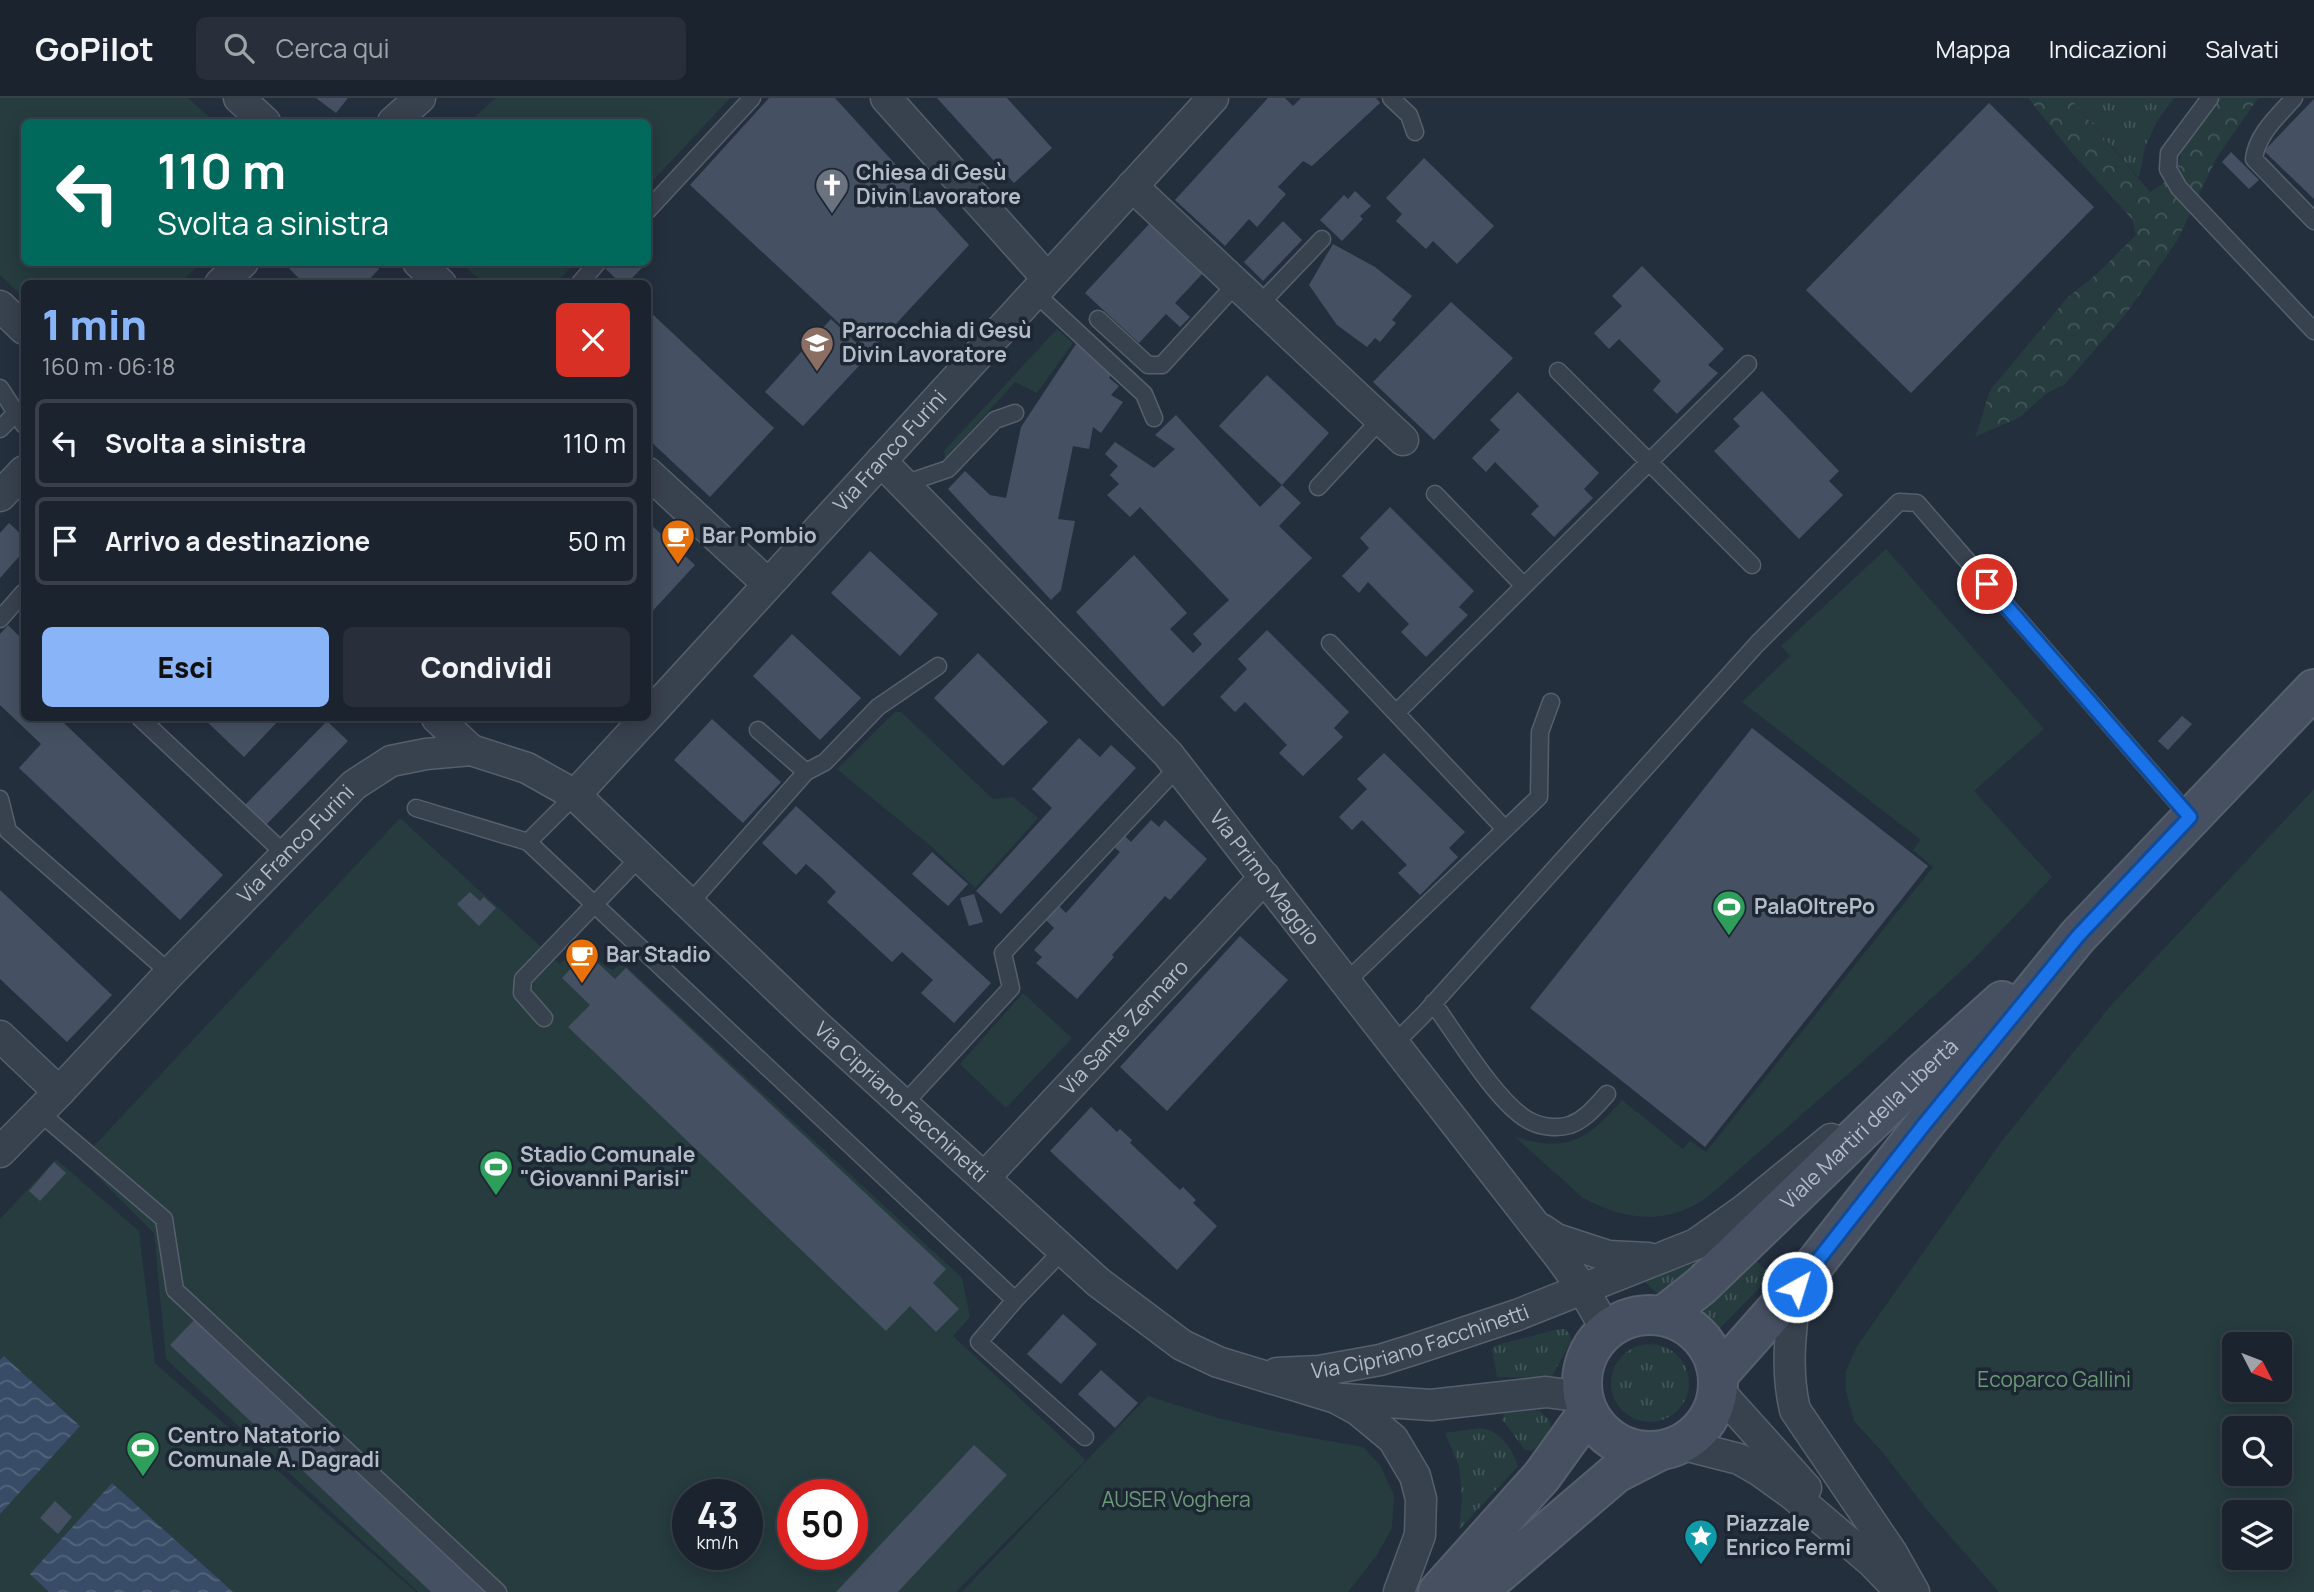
<!DOCTYPE html>
<html lang="it">
<head>
<meta charset="utf-8">
<style>
  :root { --surface:#1b232e; --page:#282f3a; --text:#f1f3f6; --muted:#a0a4aa; --line:#39404a; --accent:#8ab4f8 }
  body { margin:0; font-family:Manrope,sans-serif; background:var(--page); color:var(--text); height:100vh; display:flex; flex-direction:column; font-size:26px; white-space:nowrap }
  * { box-sizing:border-box; margin:0 }
  p { font-size:23px; color:var(--muted) }
  .icon { flex:none; width:38px; height:38px; fill:none; stroke:currentColor; stroke-width:2; stroke-linecap:round; stroke-linejoin:round }
  .map { position:relative; flex:1; overflow:hidden }
  .drawer { position:absolute; left:21px; top:182px; width:630px; height:441px; display:flex; flex-direction:column; background:var(--surface); border-radius:10px; box-shadow:0 4px 18px #0003,0 0 0 2px var(--line) }
  .drawer>* { flex:none }
  .top-card { position:absolute; left:21px; top:21px; width:630px; height:147px; border-radius:10px; box-shadow:0 4px 18px #0003,0 0 0 2px var(--line); background:#00695c; color:#fff; overflow:hidden }
  .needle { width:46px; rotate:132deg }
  .controls { position:absolute; left:2222px; top:1234px; display:grid; gap:14px }
  .controls a { display:grid; place-items:center; width:70px; height:70px; border-radius:10px; background:var(--surface); box-shadow:0 4px 18px #0003,0 0 0 2px var(--line); font-size:35px }
  .speed { position:absolute; left:672px; top:1381px; display:flex; gap:14px; font-size:35px; font-weight:700; text-align:center }
  .speed>* { display:grid; place-content:center; width:91px; height:91px; border-radius:50%; background:var(--surface); box-shadow:0 4px 18px #0003,0 0 0 2px var(--line); line-height:1 }
  .speed small { font-size:18px; font-weight:400 }
  .speed .limit { border:10px solid #d22; background:#fff; color:#111 }
  .pin { position:absolute; display:grid; place-items:center; width:60px; height:60px; color:#fff; margin:-30px; border:4px solid #fff; border-radius:50%; box-shadow:0 2px 7px #0007 }
  .me { position:absolute; width:77px; margin:-38px; rotate:39deg; stroke-linejoin:round; filter:drop-shadow(0 0 5px #0008) }
  .turn { display:flex; align-items:center; gap:24px; height:147px; padding:0 21px; font-size:32px }
  .turn .icon { width:91px; height:91px; stroke-width:2.5 }
  .turn b { display:block; font-size:49px; line-height:60px }
  .round { display:grid; place-items:center; flex:none; width:74px; height:74px; border-radius:10px; background:var(--page) }
  .head { display:flex; align-items:center; justify-content:space-between; height:119px; padding:0 21px }
  h1 { font-size:42px; font-weight:800; line-height:52px; color:var(--accent) }
  .button { display:flex; gap:14px; margin-top:auto; padding:14px 21px }
  .button a { flex:1; height:80px; border-radius:10px; background:var(--accent); color:#111; font-size:28px; font-weight:800; line-height:80px; text-align:center }
  .button a+a { background:var(--page); color:var(--text) }
  ul { padding:0; list-style:none }
  li { display:flex; align-items:center; gap:21px; height:88px; margin:0 14px 10px; padding:0 7px; border:4px solid var(--line); border-radius:10px }
  li div { flex:1 }
  li b { display:block; font-size:26px }
  li em { font-style:normal }
  header { display:flex; align-items:center; gap:42px; box-sizing:border-box; height:98px; padding:0 35px; background:var(--surface); border-bottom:2px solid var(--line) }
  header strong { font-size:33px }
  nav { display:flex; gap:38px; margin-inline-start:auto; font-size:24px }
  .search { width:490px; height:63px; background:var(--page); display:flex; align-items:center; gap:18px; box-sizing:border-box; padding:0 24px; border-radius:10px; color:var(--muted); font-size:26px }
  .map>svg:first-child { display:block }
</style>
</head>
<body>
<header>
<strong>GoPilot</strong>
<div class="search"><svg class="icon" aria-label="search" viewBox="0 0 24 24"><circle cx="10" cy="10" r="6"/><path d="M15 15l6 6"/></svg>Cerca qui</div>
<nav><a>Mappa</a><a>Indicazioni</a><a>Salvati</a></nav>
</header>
<div class="map">
<svg width="2314" height="1494" viewBox="0 0 2314 1494">
  <defs>
    <pattern id="grass-tufts" width="24" height="20" patternUnits="userSpaceOnUse" patternTransform="scale(1.75)"><rect width="24" height="20" fill="#263c3f"/><path d="M3 7l-1-3M5 7V3M7 7l1-3M15 17l-1-3M17 17v-4M19 17l1-3" fill="none" stroke="#435659"/></pattern>
    <pattern id="forest-crowns" width="20" height="18" patternUnits="userSpaceOnUse" patternTransform="scale(1.75)"><rect width="20" height="18" fill="#263c3f"/><path d="M2 6a3 3 0 1 1 6 0M12 15a3 3 0 1 1 6 0" fill="none" stroke="#435659"/></pattern>
    <pattern id="water-waves" width="16" height="10" patternUnits="userSpaceOnUse" patternTransform="scale(1.75)"><rect width="16" height="10" fill="#394c67"/><path d="M0 5q4-4 8 0t8 0" fill="none" stroke="#53647b"/></pattern>
  </defs>
  <rect width="100%" height="100%" fill="#242f3e"/>
  <path fill="url(#grass-tufts)" d="M2070,0H2174L2157,23L2145,49L2139,80Z
    M1755,1162L1770,1175L1769,1180L1720,1230H1718L1699,1212Z
    M1704,1163L1665,1203L1645,1184V1180Z
    M1558,1231H1565L1570,1236L1571,1243L1551,1280L1497,1279L1492,1252L1494,1248Z
    M1611 1285a39 39 0 1 1 78 0a39 39 0 1 1-78 0Z
    M1517,1310L1540,1313L1550,1323L1551,1333L1532,1353L1524,1351L1502,1321L1506,1311Z
    M1481,1330C1500,1333 1512,1350 1518,1368L1459,1432L1462,1399L1459,1368L1445,1335Z"/>
  <path fill="url(#forest-crowns)" d="M2028,0H2070L2150,94C2182,76 2175,66 2189,37C2195,24 2206,12 2214,0H2258L2216,61L2177,143L2125,217L2064,287L2047,295L2020,319L1975,339C1982,323 1984,307 1991,291L2067,200L2097,176L2136,137L2132,121L2072,55Z"/>
  <path fill="#263c3f" fill-rule="evenodd" d="M0,0H188L215,24H24V164L201,165L180,185L24,186V200L0,177Z
    M496,0H730L648,88V24H469Z
    M461,165H575L555,186L484,185Z
    M1057,231L1073,245L1037,295L1015,284L945,361L944,353Z
    M1886,451L2044,631L1974,693L2052,779L1974,861L1880,948L1709,1098C1667,1128 1627,1123 1583,1100L1514,1038C1566,1056 1588,1042 1622,1002L1683,1051L1690,1043L1706,1054L1933,769L1913,752L1921,742L1742,604L1790,558L1781,548Z
    M895,614H901L993,701L1013,699L1038,720L975,790L933,750L837,671Z
    M2314,691V1494H1999L1928,1413L1884,1356L1854,1323L1846,1293V1273L1857,1248L2002,1043L2112,906ZM2235,1246H2280V1292H2235ZM2235,1330H2280V1376H2235ZM2235,1414H2280V1460H2235Z
    M400,720L560,866L577,850C599,855 596,865 613,872L620,867L627,869L962,1180L970,1219L953,1238L1086,1362L956,1494H418L166,1261L154,1135L81,1062ZM688,1396H747V1456H688ZM793,1396H852V1456H793Z
    M1023,895L1072,940L1006,1010L960,966Z
    M56,1061L139,1133L155,1265L416,1494H0V1121Z
    M1148,1298L1218,1320L1279,1334L1363,1349L1380,1367L1394,1397L1392,1430L1377,1457L1348,1494H962Z"/>
  <path fill="url(#water-waves)" d="M4,1258L80,1328L0,1416V1262Z
    M112,1385L233,1494H49L30,1476Z"/>
  <path fill="#455162" d="M316,0H348L336,15Z
    M769,0H835L969,147L870,254L690,87Z
    M937,0H1007L1052,50L1014,85Z
    M1268,0H1285L1293,8L1301,0H1376L1380,5L1312,68L1303,63L1278,89L1286,96L1257,129L1249,121L1225,148L1175,102Z
    M2314,1V101L2264,53Z
    M1989,5L2094,109L1911,295L1806,192Z
    M2231,54L2259,82L2249,91L2222,64Z
    M1424,60L1494,128L1457,166L1433,143L1426,151L1396,123L1402,116L1386,100Z
    M1355,93L1371,108L1360,118L1363,121L1342,143L1320,122L1344,97L1348,101Z
    M1283,123L1302,142L1263,183L1244,164Z
    M1150,125L1204,174L1175,205L1190,219L1180,229L1166,216L1139,245L1085,195Z
    M1333,146L1375,169L1412,198L1392,222L1396,225L1380,244L1375,240L1367,249L1337,227L1309,187Z
    M293,164H373L379,171L365,186H304L288,169Z
    M607,164H641L644,168L626,186H621L603,168Z
    M1642,168L1724,251L1708,267L1718,275L1677,316L1653,292L1661,283L1619,241L1609,251L1594,235L1622,208L1612,198Z
    M1451,204L1513,260L1434,342L1373,284Z
    M648,212L774,330L710,399L648,341Z
    M831,221L869,257L803,328L765,294Z
    M1076,246L1113,274L1109,280L1119,288L1111,297L1123,304L1101,335L1093,329L1089,351L1073,348L1058,421L1075,423L1061,492L1051,502L948,391L965,373L990,397L1006,400L1021,329Z
    M1267,277L1329,335L1282,387L1301,405L1279,428L1312,460L1163,609L1076,514L1134,457L1187,515L1170,531L1193,555L1202,546L1193,536L1229,502L1140,409L1130,419L1107,397L1119,386L1110,377L1118,368L1105,356L1115,344L1154,370L1175,351L1155,337L1176,317L1260,409L1282,387L1219,328Z
    M1762,293L1839,373L1829,383L1843,397L1799,441L1714,353L1740,328L1733,321Z
    M1518,294L1599,375L1584,391L1593,400L1554,439L1531,416L1539,408L1495,364L1486,374L1472,360L1500,332L1490,322Z
    M1390,409L1474,493L1459,509L1468,517L1426,559L1401,534L1409,526L1368,484L1359,495L1342,478L1369,450L1360,440Z
    M648,424L695,467L648,518Z
    M9,425L24,439V453L0,480V435Z
    M870,453L938,516L900,558L831,495Z
    M8,527L24,543V620H70L64,625L223,777L180,822L19,670L41,646L0,607V536Z
    M1267,532L1349,614L1334,630L1343,639L1303,678L1279,655L1287,647L1245,604L1235,614L1220,599L1247,571L1238,561Z
    M792,536L861,600L820,642L753,578Z
    M978,555L1048,624L1003,668L934,600Z
    M2182,618L2192,626L2168,652L2158,643Z
    M203,620H281L244,659Z
    M712,621L781,684L743,725L674,662Z
    M327,623L348,643L265,728L244,708Z
    M1752,630L1928,768L1705,1049L1530,910Z
    M1079,640L1100,659L1111,647L1136,670L1001,816L976,793L1052,710L1032,691Z
    M1384,655L1465,734L1449,750L1458,759L1420,797L1398,775L1407,767L1362,722L1352,732L1339,719L1367,691L1357,681Z
    M796,708L991,885L954,925L921,895L933,882L902,854L892,864L827,804L836,794L822,780L806,766L796,777L762,745Z
    M1151,722L1159,729L1165,722L1207,761L1170,802L1165,798L1112,857L1114,859L1077,901L1036,865L1042,859L1034,852L1054,830L1046,822L1059,808L1066,815L1120,754L1115,750L1125,738L1131,744Z
    M932,754L968,786L948,808L912,776Z
    M0,792L112,897L67,944L0,881Z
    M470,794L480,803L484,799L496,810L479,828L457,806Z
    M974,796L983,824L969,828L960,800Z
    M1240,838L1288,882L1167,1013L1120,969Z
    M586,854L615,881L626,870L946,1171L933,1185L959,1211L936,1234L910,1208L886,1233L568,929L590,907L562,880Z
    M1091,1009L1117,1034L1120,1031L1132,1042L1130,1045L1180,1092L1183,1089L1196,1102L1193,1105L1217,1128L1177,1172L1050,1053Z
    M54,1064L66,1075L40,1103L29,1093Z
    M1063,1216L1097,1246L1061,1286L1027,1256Z
    M197,1219L488,1494H431L170,1247Z
    M1101,1272L1138,1305L1115,1330L1078,1296Z
    M974,1347L1007,1377L898,1494H836Z
    M55,1403L72,1419L58,1436L40,1420Z"/>
  <g fill="none" stroke-linecap="round" stroke-linejoin="round">
    <g stroke="#565f6c" stroke-width="19">
      <path id="lane" d="M1391,0L1409,17L1415,34
        M2210,0L2169,55L2168,71L2179,90L2314,233
        M2294,0C2278,18 2257,36 2254,61L2314,123
        M648,112L752,0
        M579,186L598,164
        M1034,194L1144,296L1154,320
        M1259,207L1322,141
        M1098,221L1148,267H1162L1236,186
        M1558,273L1752,467
        M0,290L24,327
        M0,331L16,315
        M904,386L948,371L995,322L1015,315
        M1318,389L1381,321
        M1435,396L1524,488
        M0,521L24,494
        M1330,545L1505,731
        M1396,615L1748,266
        M140,620L286,757
        M758,632L806,674
        M0,701L8,733L170,875
        M416,710L528,744L1015,1202L1063,1152
        M528,744L575,697
        M689,806L806,674L825,664L878,609L938,568
        M1346,884L1539,699L1540,634L1551,604
        M1433,905C1456,936 1497,1005 1528,1022C1540,1029 1557,1031 1570,1027C1586,1021 1596,1008 1607,996
        M544,920L522,895L523,881L640,759
        M1394,946L1423,917L1757,546L1899,404L1917,405L2190,719
        M903,1007L1011,890L1003,855L1179,668
        M38,1013L164,1121L175,1192L498,1494
        M1015,1202L979,1244L1085,1339"/>
    </g>
    <g stroke="#565f6c" stroke-width="33">
      <g id="street">
        <path d="M239,0L265,24"/>
        <path d="M886,0L1047,180"/>
        <path d="M393,24L420,0"/>
        <path d="M1132,88L1403,342"/>
        <path d="M418,164L441,186"/>
        <path d="M220,186L243,164"/>
        <path d="M0,208L24,231"/>
        <path id="s1" d="M881,363L1168,656L1559,1158L1583,1191L1607,1233"/>
        <path d="M648,375L768,486"/>
        <path d="M0,398L24,373"/>
        <path id="s2" d="M648,618L1213,0"/>
        <path d="M437,620L471,652"/>
        <path id="s3" d="M575,697L814,925L1098,1184L1182,1247L1218,1264L1336,1300L1358,1312L1393,1341L1415,1378L1421,1401L1420,1437L1399,1494"/>
        <path d="M0,938L59,994"/>
        <path id="s4" d="M0,1054L59,994L170,875L354,687L391,663L426,656L471,652L527,670L575,697L646,620"/>
        <path id="s5" d="M984,1080L1265,779"/>
        <path d="M1543,1132L1556,1141L1608,1158L1648,1160"/>
        <path d="M1796,1189C1791,1231 1785,1270 1795,1312L1892,1455L1914,1494"/>
        <path id="s6" d="M1277,1275L1319,1273L1380,1262L1412,1252L1517,1217L1696,1146L1744,1112L1831,1041"/>
        <path d="M1718,1292L1806,1390"/>
        <path d="M1343,1301L1431,1307L1546,1294L1584,1299"/>
        <path d="M1680,1346L1739,1361L1760,1373L1792,1396L1872,1464L1901,1494"/>
      </g>
    </g>
    <g stroke="#565f6c" stroke-width="42">
      <g id="secondary">
        <circle cx="1650" cy="1285" r="68"/>
        <path id="s7" d="M1663,1218L1701,1188L1921,976L2002,903"/>
        <path d="M1718,1277L1804,1180L1923,1028L2078,838L2314,591"/>
        <path d="M1438,1494L1542,1378L1588,1314"/>
        <path d="M1477,1494L1616,1375L1659,1353"/>
      </g>
    </g>
    <use href="#lane" stroke="#38414e" stroke-width="16"/>
    <use href="#street" stroke="#38414e" stroke-width="30"/>
    <use href="#secondary" stroke="#465061" stroke-width="38"/>
  </g>
  <g fill="none" stroke-linecap="round" stroke-linejoin="round">
    <g stroke="#114b97" stroke-width="18">
      <path id="route" d="M1797,1189L1923,1028L2078,838L2190,719L1987,486"/>
    </g>
    <use href="#route" stroke="#1a73e8" stroke-width="12"/>
  </g>
  <defs>
    <g id="church-pin" transform="scale(1.75)"><path d="M0 17L-7.5 6A9.5 9.5 0 1 1 7.5 6Z" fill="#6b7280" stroke="#1d2633"/><path d="M-1.2-6h2.4v3.5h3.3v2.4h-3.3V6h-2.4V-.1h-3.3v-2.4h3.3Z" fill="#fff"/></g>
    <g id="school-pin" transform="scale(1.75)"><path d="M0 17L-7.5 6A9.5 9.5 0 1 1 7.5 6Z" fill="#8d6e63" stroke="#1d2633"/><path d="M0-5L7-2L0 1L-7-2ZM-4 1L0 2.5L4 1V4Q0 6-4 4Z" fill="#fff"/></g>
    <g id="cafe-pin" transform="scale(1.75)"><path d="M0 17L-7.5 6A9.5 9.5 0 1 1 7.5 6Z" fill="#e8710a" stroke="#1d2633"/><path d="M-5.5-4.5H6V0H3Q3 3.5 0 3.5H-2.5Q-5.5 3.5-5.5 0ZM3-3.2v2h1.7v-2ZM-6 4.5H4V6H-6Z" fill="#fff"/></g>
    <g id="stadium-pin" transform="scale(1.75)"><path d="M0 17L-7.5 6A9.5 9.5 0 1 1 7.5 6Z" fill="#2e9e5b" stroke="#1d2633"/><path d="M0-5a6.5 5 0 1 0 0 10a6.5 5 0 1 0 0-10ZM-3.5-1.8h7v3.6h-7Z" fill="#fff"/></g>
    <g id="sight-pin" transform="scale(1.75)"><path d="M0 17L-7.5 6A9.5 9.5 0 1 1 7.5 6Z" fill="#0f9aa8" stroke="#1d2633"/><path d="M0-6L1.8-2.2L6-1.7L2.9 1.2L3.7 5.4L0 3.3L-3.7 5.4L-2.9 1.2L-6-1.7L-1.8-2.2Z" fill="#fff"/></g>
  </defs>
  <g fill-rule="evenodd">
    <use href="#church-pin" x="832" y="87"/>
    <use href="#school-pin" x="817" y="245"/>
    <use href="#cafe-pin" x="678" y="438"/>
    <use href="#stadium-pin" x="1729" y="809"/>
    <use href="#cafe-pin" x="582" y="857"/>
    <use href="#stadium-pin" x="496" y="1069"/>
    <use href="#stadium-pin" x="143" y="1350"/>
    <use href="#sight-pin" x="1701" y="1438"/>
  </g>
  <g text-anchor="middle" stroke-width="7" stroke-linejoin="round" paint-order="stroke">
    <g font-size="21" font-weight="bold" fill="#b4bcc9" stroke="#1d2633" text-anchor="start">
      <text x="856" y="82">Chiesa di Gesù<tspan x="856" dy="24">Divin Lavoratore</tspan></text>
      <text x="842" y="240">Parrocchia di Gesù<tspan x="842" dy="24">Divin Lavoratore</tspan></text>
      <text x="702" y="445">Bar Pombio</text>
      <text x="1754" y="816">PalaOltrePo</text>
      <text x="606" y="864">Bar Stadio</text>
      <text x="520" y="1064">Stadio Comunale<tspan x="520" dy="24">"Giovanni Parisi"</tspan></text>
      <text x="168" y="1345">Centro Natatorio<tspan x="168" dy="24">Comunale A. Dagradi</tspan></text>
      <text x="1726" y="1433">Piazzale<tspan x="1726" dy="24">Enrico Fermi</tspan></text>
    </g>
    <g font-size="21" fill="#b4bcc9" stroke="#1d2633">
      <text dy="7" stroke="none"><textPath href="#s2" startOffset="359">Via Franco Furini</textPath></text>
      <text dy="7" stroke="none"><textPath href="#s4" startOffset="427">Via Franco Furini</textPath></text>
      <text dy="7" stroke="none"><textPath href="#s1" startOffset="567">Via Primo Maggio</textPath></text>
      <text dy="7" stroke="none"><textPath href="#s5" startOffset="206">Via Sante Zennaro</textPath></text>
      <text dy="7" stroke="none"><textPath href="#s3" startOffset="448">Via Cipriano Facchinetti</textPath></text>
      <text dy="7" stroke="none"><textPath href="#s7" startOffset="282">Viale Martiri della Libertà</textPath></text>
      <text dy="7" stroke="none"><textPath href="#s6" startOffset="147">Via Cipriano Facchinetti</textPath></text>
    </g>
    <g font-size="21" fill="#6b9a76" stroke="#1d2633">
      <text x="2054" y="1289">Ecoparco Gallini</text>
      <text x="1176" y="1409">AUSER Voghera</text>
    </g>
  </g>
</svg>
<div class="controls">
<a><svg class="needle" viewBox="-14 -14 28 28"><path d="M0-13l5 13h-10z" fill="#e53935"/><path d="M0 13l5-13h-10z" fill="#a0a4aa"/></svg></a>
<a><svg class="icon" aria-label="search" viewBox="0 0 24 24"><circle cx="10" cy="10" r="6"/><path d="M15 15l6 6"/></svg></a>
<a><svg class="icon" aria-label="layers" viewBox="0 0 24 24"><path d="M12 4l9 5-9 5-9-5zM3 14l9 5 9-5"/></svg></a>
</div>
<div class="speed"><div>43<small>km/h</small></div><div class="limit">50</div></div>
<div class="pin" style="left:1987px;top:486px;background:#d93025"><svg class="icon" aria-label="arrive" viewBox="0 0 24 24"><path d="M6 21V4h12l-3 4 3 4H6"/></svg></div>
<svg class="me" style="left:1797px;top:1189px" viewBox="-20 -20 40 40"><circle r="17" fill="#1a73e8" stroke="#fff" stroke-width="3"/><path d="M0-11L8 9 0 5-8 9z" fill="#fff"/></svg>
<div class="top-card">
<div class="turn"><svg class="icon" aria-label="left" viewBox="0 0 24 24"><path d="M17 20v-9H6M10 6l-5 5 5 5"/></svg><div><b>110 m</b>Svolta a sinistra</div></div>
</div>
<section class="drawer">
<div class="head"><div><h1>1 min</h1><p>160 m · 06:18</p></div><a class="round" style="background:#d93025;color:#fff"><svg class="icon" aria-label="close" viewBox="0 0 24 24"><path d="M6 6l12 12M18 6L6 18"/></svg></a></div>
<ul>
<li><svg class="icon" aria-label="left" viewBox="0 0 24 24"><path d="M17 20v-9H6M10 6l-5 5 5 5"/></svg><div><b>Svolta a sinistra</b></div><em>110 m</em></li>
<li><svg class="icon" aria-label="arrive" viewBox="0 0 24 24"><path d="M6 21V4h12l-3 4 3 4H6"/></svg><div><b>Arrivo a destinazione</b></div><em>50 m</em></li>
</ul>
<div class="button"><a>Esci</a><a>Condividi</a></div>
</section>
</div>
</body>
</html>
